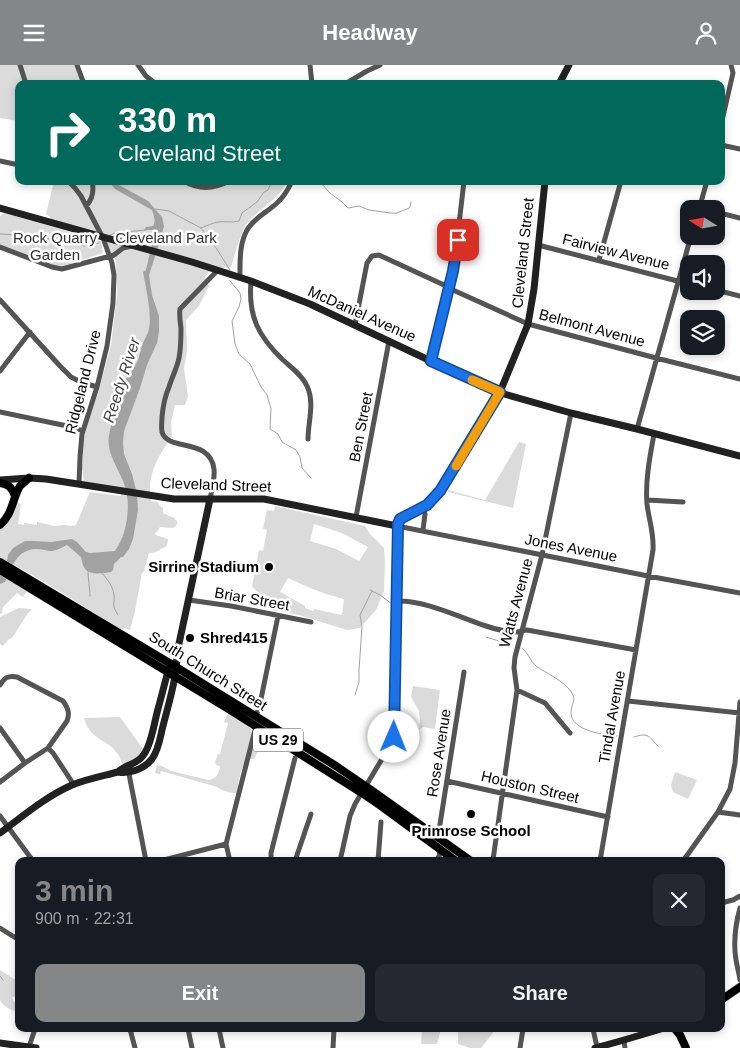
<!DOCTYPE html>
<html lang="en">
<head>
<meta charset="utf-8">
<style>
  :root { --surface:#171b24; --page:#242831; --text:#f1f3f6; --muted:#9ea1a6; --accent:#858687 }
  body { margin:0; font-family:Arial,sans-serif; background:var(--page); color:var(--text); height:100vh; display:flex; flex-direction:column; font-size:19px; white-space:nowrap }
  * { box-sizing:border-box; margin:0 }
  p { font-size:16px; color:var(--muted) }
  .icon { flex:none; width:28px; height:28px; fill:none; stroke:currentColor; stroke-width:2; stroke-linecap:round; stroke-linejoin:round }
  .map { position:relative; flex:1; overflow:hidden }
  .details { position:absolute; left:15px; top:792px; width:710px; height:175px; display:flex; flex-direction:column; background:var(--surface); border-radius:10px; box-shadow:0 2px 8px #0003 }
  .details>* { flex:none }
  .guide { position:absolute; left:15px; top:15px; width:710px; height:105px; border-radius:10px; box-shadow:0 2px 8px #0003; background:#00695c; color:#fff; overflow:hidden }
  .needle { width:32px; rotate:281deg }
  .buttons { position:absolute; left:680px; top:135px; display:grid; gap:10px }
  .buttons a { display:grid; place-items:center; width:45px; height:45px; border-radius:10px; background:var(--surface); box-shadow:0 2px 8px #0003; font-size:25px }
  .pin { position:absolute; display:grid; place-items:center; width:42px; height:42px; color:#fff; margin:-21px; border-radius:10px; box-shadow:0 2px 8px #0006 }
  .me { position:absolute; width:55px; margin:-28px; rotate:1deg; stroke-linejoin:round; filter:drop-shadow(0 0 4px #0008) }
  .turn { display:flex; align-items:center; gap:18px; height:105px; padding:0 20px; font-size:22px }
  .turn .icon { width:65px; height:65px; stroke-width:2.5 }
  .turn b { display:block; font-size:35px; line-height:42px }
  .round { display:grid; place-items:center; flex:none; width:52px; height:52px; border-radius:10px; background:var(--page) }
  .head { display:flex; align-items:center; justify-content:space-between; height:85px; padding:0 20px }
  h1 { font-size:30px; font-weight:700; line-height:38px; color:var(--accent) }
  .action { display:flex; gap:10px; margin-top:auto; padding:10px 20px }
  .action a { flex:1; height:58px; border-radius:10px; background:var(--accent); color:#fff; font-size:20px; font-weight:700; line-height:58px; text-align:center }
  .action a+a { background:var(--page); color:var(--text) }
  header { display:flex; justify-content:space-between; align-items:center; height:65px; padding:0 20px; background:var(--accent); color:#fff; font-size:22px; font-weight:700 }
  .map>svg:first-child { display:block }
</style>
</head>
<body>
<header><svg class="icon" aria-label="menu" viewBox="0 0 24 24"><path d="M4 6h16M4 12h16M4 18h16"/></svg>Headway<svg class="icon" aria-label="person" viewBox="0 0 24 24"><circle cx="12" cy="8" r="4"/><path d="M4 21q1-7 8-7t8 7"/></svg></header>
<div class="map">
<svg width="740" height="983" viewBox="0 0 740 983">
  <rect width="100%" height="100%" fill="#fff"/>
  <path fill="#dbdbdb" fill-rule="evenodd" d="M0,0H75L82,19H19V57L18,56L0,53Z
    M54,116H182L192,123L215,124L235,116H287C280,135 259,143 247,158C240,168 235,190 231,202L212,204L205,212L209,221L199,241L186,255L187,286L184,303L188,331L185,340H175L171,357L172,372C158,390 146,412 151,436L158,437L160,441L163,443V448L174,453L178,457L175,462L172,463L160,462L158,466L155,468L156,470L168,474V476L166,482C159,483 160,488 149,488L144,506L142,508L135,546L130,565L124,563L122,565L46,518L20,503L12,517L8,515L27,526L23,532L17,528L3,542L2,548L0,549V464L3,462L17,437L21,439L18,459L24,460V458L37,460V457L54,461L64,460L72,461L76,460L90,427L121,431V423L84,417L82,404L84,368L98,328L111,280L117,229L116,197L106,176L51,156L50,152L46,149Z
    M5,148L101,176L103,188L70,199L62,201L53,200L0,180V151Z
    M519,377L526,379L513,443L448,427V425L485,435Z
    M275,441L365,461L370,469L384,483L385,498L384,526L376,545L360,563L347,565L299,550L273,545L252,521L259,485L263,486L267,465L263,464L267,445L274,446ZM314,459L342,468L368,482L359,496L336,484L310,476ZM288,513C307,522 324,529 344,534L342,550L314,544L313,546L305,543V541L280,527Z
    M19,543L30,544L32,545L28,548L14,570L12,573L9,574L3,581L0,579V552Z
    M413,621L440,625L435,664L423,662L419,665L420,656L419,646L411,632Z
    M228,648L251,663L253,678L257,682L258,686L254,694H246C244,699 241,705 240,710C238,716 238,722 237,728C231,728 222,726 217,722L161,706L160,709L155,708L157,700L162,701L171,706L208,715C216,714 219,709 220,701L216,700L215,697L218,689H220L228,658L224,657Z
    M120,652L143,684L139,693L123,700C121,697 120,692 118,689C107,673 90,676 84,653Z
    M675,707L697,715L688,734L673,727L671,720Z
    M0,905L14,914L19,915V931L12,932L13,935L18,941L17,946C11,946 3,941 0,935Z
    M422,964H441L437,979H421Z
    M458,964H496L481,983H470L458,979Z"/>
  <path fill="#a2a2a2" d="M108,116H117L119,120L148,136L162,152L164,161L160,176L149,210L152,230L159,251V267L157,278L147,300L140,323L124,366L123,378L124,389L132,409L137,429L138,445L133,474L129,484L123,492H121L114,499L113,505L111,507C102,508 87,512 83,500C82,498 82,495 81,492L67,480C62,482 58,485 52,486C47,486 42,484 36,484C16,485 12,502 5,517L0,519V507L7,496L8,490L13,483L25,476H33L51,477L72,474L77,477L86,487L90,488L115,486C128,468 132,436 123,416C117,401 106,387 109,370C110,362 113,355 115,348C117,339 119,330 122,322C125,314 132,307 136,299C140,293 140,285 143,278C145,273 148,269 149,264C152,249 146,223 143,207L146,205L155,165H144L146,162L153,161C156,156 154,151 152,145L115,124Z"/>
  <g fill="none" stroke-linecap="round" stroke-linejoin="round">
    <path stroke="#a2a2a2" stroke-width="1" d="M319,116L330,128L342,137L348,143L359,141L369,145L390,148H397L409,143L410,142L411,137
      M155,144L169,146L201,163L213,178L230,205
      M201,163C207,161 212,158 218,157C225,156 232,158 239,156L242,148L257,137L264,127L268,125L272,116
      M0,169L20,170L34,171L84,181L99,178
      M110,170L115,168L146,165
      M230,216L240,228L241,234L239,242L232,256L235,279L239,289L250,299L261,322L267,330L271,344L270,364L278,369L282,377L296,385L300,392L302,403L311,413
      M88,507C88,512 90,525 90,531
      M102,508C107,514 113,521 114,530C115,541 111,539 118,550
      M370,525L380,530L392,539
      M486,572L512,580
      M522,583C528,587 530,596 536,601C537,602 541,604 542,605C548,608 564,618 568,623C579,635 571,637 571,648C571,666 605,670 617,671
      M355,630L359,617V605L362,562L360,550L372,526
      M634,672C649,667 649,672 658,681
      M0,911L3,915"/>
    <g stroke="#dbdbdb" stroke-width="9">
      <path id="primary" d="M0,418C9,419 12,423 15,431
        M0,460C13,449 12,434 20,421C23,418 26,416 29,413
        M0,497L176,602L336,701L374,727L471,796
        M0,505L227,643L362,728L381,741L456,796
        M721,935L740,922
        M675,964L680,970L686,983"/>
    </g>
    <path stroke="#545454" stroke-width="5" d="M20,0L26,19
      M77,0L84,19
      M138,0L146,11L156,19
      M310,0L312,19
      M345,19L367,6L380,0
      M721,60L733,8L731,0
      M721,80L740,84
      M0,96L19,100
      M68,116L75,123L81,131L103,173L112,198L114,210L113,238L107,281L97,322L82,369L80,392L79,419
      M184,116C199,125 214,124 229,116
      M86,141C93,134 94,125 92,116
      M699,144L707,116
      M716,147L740,153
      M538,180L689,219
      M0,182L52,202L62,204L114,190L123,183L132,181
      M599,195L621,116
      M240,213C240,196 239,176 249,162C256,152 267,147 276,139C283,133 288,125 292,116
      M251,216C248,251 258,271 283,295C292,303 302,310 307,321C315,338 308,357 308,374
      M716,225L740,231
      M0,235L60,301L71,312L81,317L97,322
      M355,260L367,198L372,191L379,190L444,220L453,225L528,259L656,293L740,314
      M431,296L455,194L464,116
      M0,306L30,267
      M0,347L72,362L83,366
      M637,364L691,171
      M210,434C212,424 215,414 214,404C210,372 168,387 162,367C161,362 162,357 162,352C163,341 165,331 169,322C172,312 177,303 179,293C181,283 181,273 181,263C180,256 179,250 180,244L217,206
      M647,435L683,437
      M423,443L425,449L423,465
      M356,452L389,276
      M189,535L231,541L311,557
      M396,536C426,535 458,552 486,561C495,564 506,567 516,567C520,567 524,565 527,565L636,585
      M0,620C4,613 8,610 17,612L63,636C68,643 70,648 67,656L48,683L25,698L0,717
      M517,625L545,638L570,668
      M628,636L740,648
      M256,652L261,634L278,551
      M0,663L25,698
      M48,683L53,688L74,720
      M128,704L146,796
      M447,716L608,752
      M718,747L740,750
      M0,751L33,796
      M438,772L464,607
      M493,795L517,625L514,603L515,592L542,490L571,348
      M160,796L226,779
      M230,796L226,779L256,661
      M271,796V788L295,693
      M295,796L311,749
      M340,796L350,751L355,739L394,674L397,461L648,511L740,528
      M378,796L381,757
      M434,796C440,793 440,790 439,784
      M471,796L493,795L514,796
      M600,796L653,485C654,467 649,456 647,439C645,416 650,391 654,369
      M683,796L718,747L730,724L735,698L740,637
      M721,838L733,835L740,831
      M740,843C735,861 733,877 736,895C737,901 739,908 740,915
      M0,863L19,875
      M130,964L135,983
      M188,964L192,983
      M219,964L223,983
      M593,964L597,982
      M624,975L625,983
      M29,982L35,964
      M333,983L334,964
      M520,983L523,964"/>
    <path stroke="#212121" stroke-width="7" d="M559,19L569,0
      M0,143L192,197L251,216L310,239L469,314L504,329L571,348L637,364L740,391
      M0,415L29,413L46,414L174,434H264L397,461C400,451 418,447 426,440C432,436 436,431 441,426L500,327L528,259L534,224L545,116
      M118,707C125,700 134,700 141,693C151,683 154,658 158,644C162,629 166,614 170,598
      M0,768C23,751 45,732 72,720C87,714 103,711 118,707C130,709 144,704 152,694C158,686 160,674 162,665C168,640 177,614 177,588L210,434
      M0,978L36,983
      M595,983L624,975L661,964"/>
    <use href="#primary" stroke="#000" stroke-width="8"/>
  </g>
  <g fill="none" stroke-linecap="round" stroke-linejoin="round">
    <g stroke="#114b97" stroke-width="12">
      <path id="route" d="M394,672L398,459L400,454L427,440L440,426L500,327L431,296L453,206L458,175"/>
    </g>
    <use href="#route" stroke="#1a73e8" stroke-width="9"/>
    <path stroke="#f59e0b" stroke-width="9" d="M456,401L500,327L472,315"/>
  </g>
  <g fill="#000" stroke="#fff" stroke-width="2">
    <circle cx="269" cy="502" r="5"/>
    <circle cx="190" cy="573" r="5"/>
    <circle cx="471" cy="749" r="5"/>
  </g>
  <g text-anchor="middle" stroke-width="5" stroke-linejoin="round" paint-order="stroke">
    <rect fill="#fff" stroke="#4c4c4c" stroke-width="1" x="253" y="663.5" width="50" height="23" rx="4"/>
    <g font-size="14" font-weight="bold" fill="#000">
      <text x="278" y="680">US 29</text>
    </g>
    <g font-size="15" fill="#323232" stroke="#fff">
      <text x="55" y="178">Rock Quarry<tspan x="55" dy="17">Garden</tspan></text>
      <text x="166" y="178">Cleveland Park</text>
    </g>
    <g font-size="15" fill="#000" stroke="#fff">
      <text transform="translate(616 187) rotate(14)" y="5">Fairview Avenue</text>
      <text transform="translate(523 188) rotate(-84)" y="5">Cleveland Street</text>
      <text transform="translate(362 249) rotate(24)" y="5">McDaniel Avenue</text>
      <text transform="translate(592 263) rotate(15)" y="5">Belmont Avenue</text>
      <text transform="translate(83 317) rotate(-76)" y="5">Ridgeland Drive</text>
      <text transform="translate(361 362) rotate(-79)" y="5">Ben Street</text>
      <text transform="translate(216 420) rotate(2)" y="5">Cleveland Street</text>
      <text transform="translate(571 483) rotate(11)" y="5">Jones Avenue</text>
      <text transform="translate(252 534) rotate(10)" y="5">Briar Street</text>
      <text transform="translate(516 538) rotate(-75)" y="5">Watts Avenue</text>
      <text transform="translate(208 606) rotate(32)" y="5">South Church Street</text>
      <text transform="translate(612 652) rotate(-80)" y="5">Tindal Avenue</text>
      <text transform="translate(439 688) rotate(-81)" y="5">Rose Avenue</text>
      <text transform="translate(530 722) rotate(13)" y="5">Houston Street</text>
    </g>
    <g font-size="15" font-weight="bold" fill="#000" stroke="#fff" text-anchor="end">
      <text x="259" y="507">Sirrine Stadium</text>
      <text x="200" y="578" text-anchor="start">Shred415</text>
      <text x="471" y="771" text-anchor="middle">Primrose School</text>
    </g>
    <g font-size="16" font-style="italic" fill="#434343" stroke="#fff">
      <text transform="translate(121 315) rotate(-72)" y="6">Reedy River</text>
    </g>
  </g>
</svg>
<div class="buttons">
<a><svg class="needle" viewBox="-14 -14 28 28"><path d="M0-13l5 13h-10z" fill="#e53935"/><path d="M0 13l5-13h-10z" fill="#9ea1a6"/></svg></a>
<a><svg class="icon" aria-label="sound" viewBox="0 0 24 24"><path d="M4 9h4l5-4v14l-5-4H4zM17 9q2 3 0 6"/></svg></a>
<a><svg class="icon" aria-label="layers" viewBox="0 0 24 24"><path d="M12 4l9 5-9 5-9-5zM3 14l9 5 9-5"/></svg></a>
</div>
<div class="pin" style="left:458px;top:175px;background:#d93025"><svg class="icon" aria-label="arrive" viewBox="0 0 24 24"><path d="M6 21V4h12l-3 4 3 4H6"/></svg></div>
<svg class="me" style="left:394px;top:672px" viewBox="-20 -20 40 40"><circle r="19" fill="#fff"/><path d="M0-13L10 11 0 6-10 11z" fill="#1a73e8"/></svg>
<div class="guide">
<div class="turn"><svg class="icon" aria-label="right" viewBox="0 0 24 24"><path d="M7 20v-9h11M14 6l5 5-5 5"/></svg><div><b>330 m</b>Cleveland Street</div></div>
</div>
<section class="details">
<div class="head"><div><h1>3 min</h1><p>900 m · 22:31</p></div><a class="round"><svg class="icon" aria-label="close" viewBox="0 0 24 24"><path d="M6 6l12 12M18 6L6 18"/></svg></a></div>
<div class="action"><a>Exit</a><a>Share</a></div>
</section>
</div>
</body>
</html>
